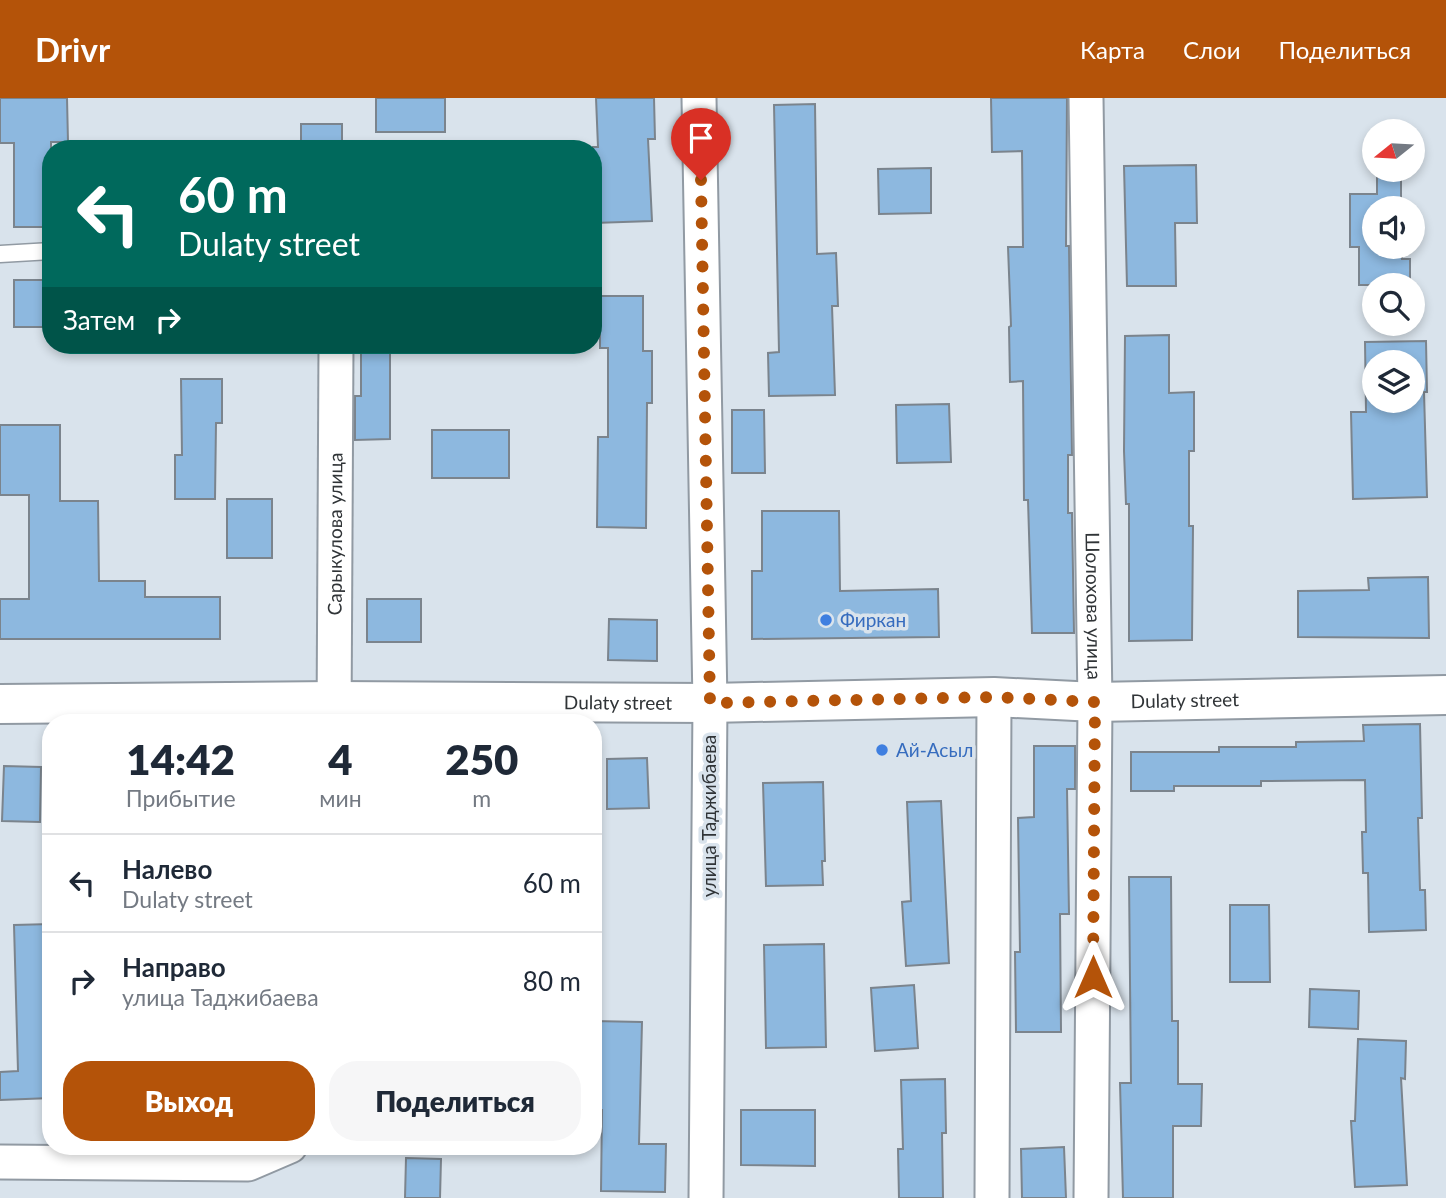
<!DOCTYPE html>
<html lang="ru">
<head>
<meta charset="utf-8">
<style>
  :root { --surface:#fff; --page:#f6f6f7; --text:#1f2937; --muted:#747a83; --line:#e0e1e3; --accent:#b45309 }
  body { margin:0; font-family:Lato,sans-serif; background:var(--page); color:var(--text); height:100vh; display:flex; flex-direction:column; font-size:26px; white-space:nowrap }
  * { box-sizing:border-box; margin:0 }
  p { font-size:23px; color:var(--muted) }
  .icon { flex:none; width:38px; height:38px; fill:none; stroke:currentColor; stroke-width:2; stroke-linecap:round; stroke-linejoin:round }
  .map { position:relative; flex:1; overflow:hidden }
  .panel { position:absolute; left:42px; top:616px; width:560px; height:441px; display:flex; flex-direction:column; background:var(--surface); border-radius:28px; box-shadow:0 4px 10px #0003 }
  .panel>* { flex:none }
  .guide { position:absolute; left:42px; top:42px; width:560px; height:214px; border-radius:28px; box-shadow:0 4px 10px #0003; background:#00695c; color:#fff; overflow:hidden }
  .needle { width:46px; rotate:252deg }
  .buttons { position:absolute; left:1362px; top:21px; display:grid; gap:14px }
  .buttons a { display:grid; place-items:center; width:63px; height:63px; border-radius:50%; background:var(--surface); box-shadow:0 4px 10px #0003; font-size:35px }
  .pin { position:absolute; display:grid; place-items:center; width:60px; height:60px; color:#fff; margin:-72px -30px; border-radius:50% 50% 50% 0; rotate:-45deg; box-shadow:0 0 7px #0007 }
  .pin .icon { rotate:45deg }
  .me { position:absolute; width:77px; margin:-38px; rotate:0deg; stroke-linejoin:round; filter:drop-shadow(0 0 5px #0008) }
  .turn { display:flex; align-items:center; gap:24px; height:147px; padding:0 21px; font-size:32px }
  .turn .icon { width:91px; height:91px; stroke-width:2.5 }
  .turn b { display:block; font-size:49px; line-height:60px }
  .then { display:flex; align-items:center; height:66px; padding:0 21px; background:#0003; gap:14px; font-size:26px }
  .eta { display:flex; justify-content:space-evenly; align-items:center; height:119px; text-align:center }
  .eta b { font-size:42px; font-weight:800; line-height:49px }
  .action { display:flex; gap:14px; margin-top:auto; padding:14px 21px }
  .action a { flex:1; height:80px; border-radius:28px; background:var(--accent); color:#fff; font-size:28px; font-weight:800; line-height:80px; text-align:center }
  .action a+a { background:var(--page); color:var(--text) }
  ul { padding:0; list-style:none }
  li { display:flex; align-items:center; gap:21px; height:98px; padding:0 21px; border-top:2px solid var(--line) }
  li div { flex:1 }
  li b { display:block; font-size:26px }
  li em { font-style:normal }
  header { display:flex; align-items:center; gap:42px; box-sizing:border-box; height:98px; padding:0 35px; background:var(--accent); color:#fff }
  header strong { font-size:33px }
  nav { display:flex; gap:38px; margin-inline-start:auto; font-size:24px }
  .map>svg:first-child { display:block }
</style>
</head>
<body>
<header>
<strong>Drivr</strong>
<nav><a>Карта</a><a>Слои</a><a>Поделиться</a></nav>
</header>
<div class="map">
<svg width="1446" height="1100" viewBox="0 0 1446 1100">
  <rect width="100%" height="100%" fill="#d9e3ec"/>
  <path fill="#8db8df" stroke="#7b848d" stroke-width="2" fill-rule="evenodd" d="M0,0H67L68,44H51V129H14V45H0Z
    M376,0H445V34H376Z
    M596,0H654L655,41H648L652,123L594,125L593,49H598Z
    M991,0H1067L1066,148H1069L1072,357H1068V415H1072L1074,535H1032L1028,402H1024L1023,283L1010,284L1009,229L1011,228L1008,149H1023L1022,53L992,54Z
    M815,6L817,156L836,155L838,208H832L835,297L769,298L768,255L779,254L774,7Z
    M301,26H342V51H301Z
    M1196,67L1197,125H1175L1176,188H1127L1124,68Z
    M931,70V115L879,116L878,71Z
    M1377,72H1401V110H1374V149H1402V161H1410V187H1359V149H1350V96H1377Z
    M14,182H51V229H14Z
    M600,198H643V253H652V305H647L646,430L597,429L598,339H608V250H600Z
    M1169,237V295L1194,294V353H1189V428H1193L1192,542L1129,543V406H1126L1124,353L1125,238Z
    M1426,243L1427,294H1424L1427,399L1353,401L1351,314H1366L1365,244ZM1374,264H1412V303H1374Z
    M361,247H390V341L355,342V298H361Z
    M181,281H222V325H216L215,401H175V357H182Z
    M949,306L951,364L897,365L896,307Z
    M732,312H764L765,375H732Z
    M0,327H60V403H98L99,483H145V499H220V541H0V501H29V397H0Z
    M432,332H509V380H432Z
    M227,401H272V460H227Z
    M762,413H839L840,493L938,491L939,539L752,541V473H762Z
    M1428,479L1429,540L1298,539V493L1369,492L1368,480Z
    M367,501H421V544H367Z
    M609,521L657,522V563L608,562Z
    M1420,626L1422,720H1418L1420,792H1425L1426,832L1369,834L1368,775H1363L1362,734H1366L1365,682L1261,683V688H1174V693H1131V654H1219V649H1296V644L1364,643L1363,627Z
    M1034,648H1075V691H1067L1069,816H1060L1061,934H1016L1015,854H1020L1018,720L1034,719Z
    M647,660L649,710L607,711V661Z
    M4,668L41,669L40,724L2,723Z
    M823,684L825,763H822L823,787L766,788L763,685Z
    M941,703L949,865L906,868L902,804L911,803L907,704Z
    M1129,779H1171L1172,923H1178V986H1202L1201,1028H1173V1100H1123L1120,985H1131Z
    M1230,807H1269L1270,884H1230Z
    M51,826V1000L0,1002V974L18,973L14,827Z
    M824,846L826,949L766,950L764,847Z
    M914,887L918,950L875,953L871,890Z
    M1310,891L1359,893L1358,931L1309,929Z
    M593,923L642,924L639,1046H666L665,1094L601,1093L602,1012H593Z
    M1358,941L1406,943L1405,981L1401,980L1407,1087L1355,1089L1351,1023H1355Z
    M945,981L946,1035H942L943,1100H899L898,1051H903L901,982Z
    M741,1012H815V1068L741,1067Z
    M1064,1049L1066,1100H1022L1021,1051Z
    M406,1060L441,1061L440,1100H405Z"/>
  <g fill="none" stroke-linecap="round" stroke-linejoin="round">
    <g stroke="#919aa3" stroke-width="19">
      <path id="lane" d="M0,156L51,153"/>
    </g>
    <g stroke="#919aa3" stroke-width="37">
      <g id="street">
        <path d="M699,0L710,605L706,1100"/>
        <path id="s1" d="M1086,0L1095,604L1091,1100"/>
        <path id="s2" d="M334,625L336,247"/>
        <path d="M0,1064L248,1066L290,1048"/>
        <path d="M992,1100L994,599"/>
      </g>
    </g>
    <g stroke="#919aa3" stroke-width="42">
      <g id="secondary">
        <path id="s3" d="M0,606L334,603L710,605L994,599L1095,604L1446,597"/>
      </g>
    </g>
    <use href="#lane" stroke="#fff" stroke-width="16"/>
    <use href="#street" stroke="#fff" stroke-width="33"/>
    <use href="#secondary" stroke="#fff" stroke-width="38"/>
  </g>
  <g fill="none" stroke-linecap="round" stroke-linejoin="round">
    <path stroke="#b45309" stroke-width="12" stroke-dasharray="0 21.6" d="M701,82L710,605L994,599L1095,604L1093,879"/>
  </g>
  <g fill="#3f7fe0" stroke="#d9e3ec" stroke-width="2.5">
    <circle cx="826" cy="522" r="7"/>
    <circle cx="882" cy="652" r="7"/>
  </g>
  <g text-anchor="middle" stroke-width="7" stroke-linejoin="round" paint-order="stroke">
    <g font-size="19" fill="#303437" stroke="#d9e3ec">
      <text dy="7" stroke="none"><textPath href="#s2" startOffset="189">Сарыкулова улица</textPath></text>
      <text dy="7" stroke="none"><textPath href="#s1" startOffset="508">Шолохова улица</textPath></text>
      <text dy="7" stroke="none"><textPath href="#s3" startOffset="1185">Dulaty street</textPath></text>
      <text dy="7" stroke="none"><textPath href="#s3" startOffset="618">Dulaty street</textPath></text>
      <text transform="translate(709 718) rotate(-90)" y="7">улица Таджибаева</text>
    </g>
    <g font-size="19" fill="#366cbe" stroke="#d9e3ec" text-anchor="start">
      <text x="840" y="529">Фиркан</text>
      <text x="896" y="659">Ай-Асыл</text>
    </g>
  </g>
</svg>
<div class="buttons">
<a><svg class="needle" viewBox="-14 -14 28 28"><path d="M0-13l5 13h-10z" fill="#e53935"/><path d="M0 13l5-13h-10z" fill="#747a83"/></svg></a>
<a><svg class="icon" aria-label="sound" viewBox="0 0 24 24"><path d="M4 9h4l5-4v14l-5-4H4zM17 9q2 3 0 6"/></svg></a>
<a><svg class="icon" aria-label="search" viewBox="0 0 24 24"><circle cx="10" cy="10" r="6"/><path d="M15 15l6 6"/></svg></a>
<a><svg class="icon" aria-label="layers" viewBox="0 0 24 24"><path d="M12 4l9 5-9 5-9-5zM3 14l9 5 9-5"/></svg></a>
</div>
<div class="pin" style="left:701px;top:82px;background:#d93025"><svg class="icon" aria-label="arrive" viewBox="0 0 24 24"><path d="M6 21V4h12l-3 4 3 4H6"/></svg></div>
<svg class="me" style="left:1093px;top:879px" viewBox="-20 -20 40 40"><path d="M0-17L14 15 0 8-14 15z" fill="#b45309" stroke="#fff" stroke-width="4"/></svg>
<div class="guide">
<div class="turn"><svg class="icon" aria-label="left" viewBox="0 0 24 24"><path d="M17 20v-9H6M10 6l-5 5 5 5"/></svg><div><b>60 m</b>Dulaty street</div></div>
<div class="then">Затем<svg class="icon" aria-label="right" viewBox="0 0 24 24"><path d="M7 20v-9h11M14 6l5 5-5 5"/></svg></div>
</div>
<section class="panel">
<div class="eta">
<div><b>14:42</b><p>Прибытие</p></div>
<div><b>4</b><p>мин</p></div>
<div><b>250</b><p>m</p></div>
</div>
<ul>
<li><svg class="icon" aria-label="left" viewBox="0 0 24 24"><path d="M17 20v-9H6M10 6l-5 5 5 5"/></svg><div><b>Налево</b><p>Dulaty street</p></div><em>60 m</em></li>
<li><svg class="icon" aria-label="right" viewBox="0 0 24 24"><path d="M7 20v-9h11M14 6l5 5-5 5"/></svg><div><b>Направо</b><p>улица Таджибаева</p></div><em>80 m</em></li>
</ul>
<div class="action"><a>Выход</a><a>Поделиться</a></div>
</section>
</div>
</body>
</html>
